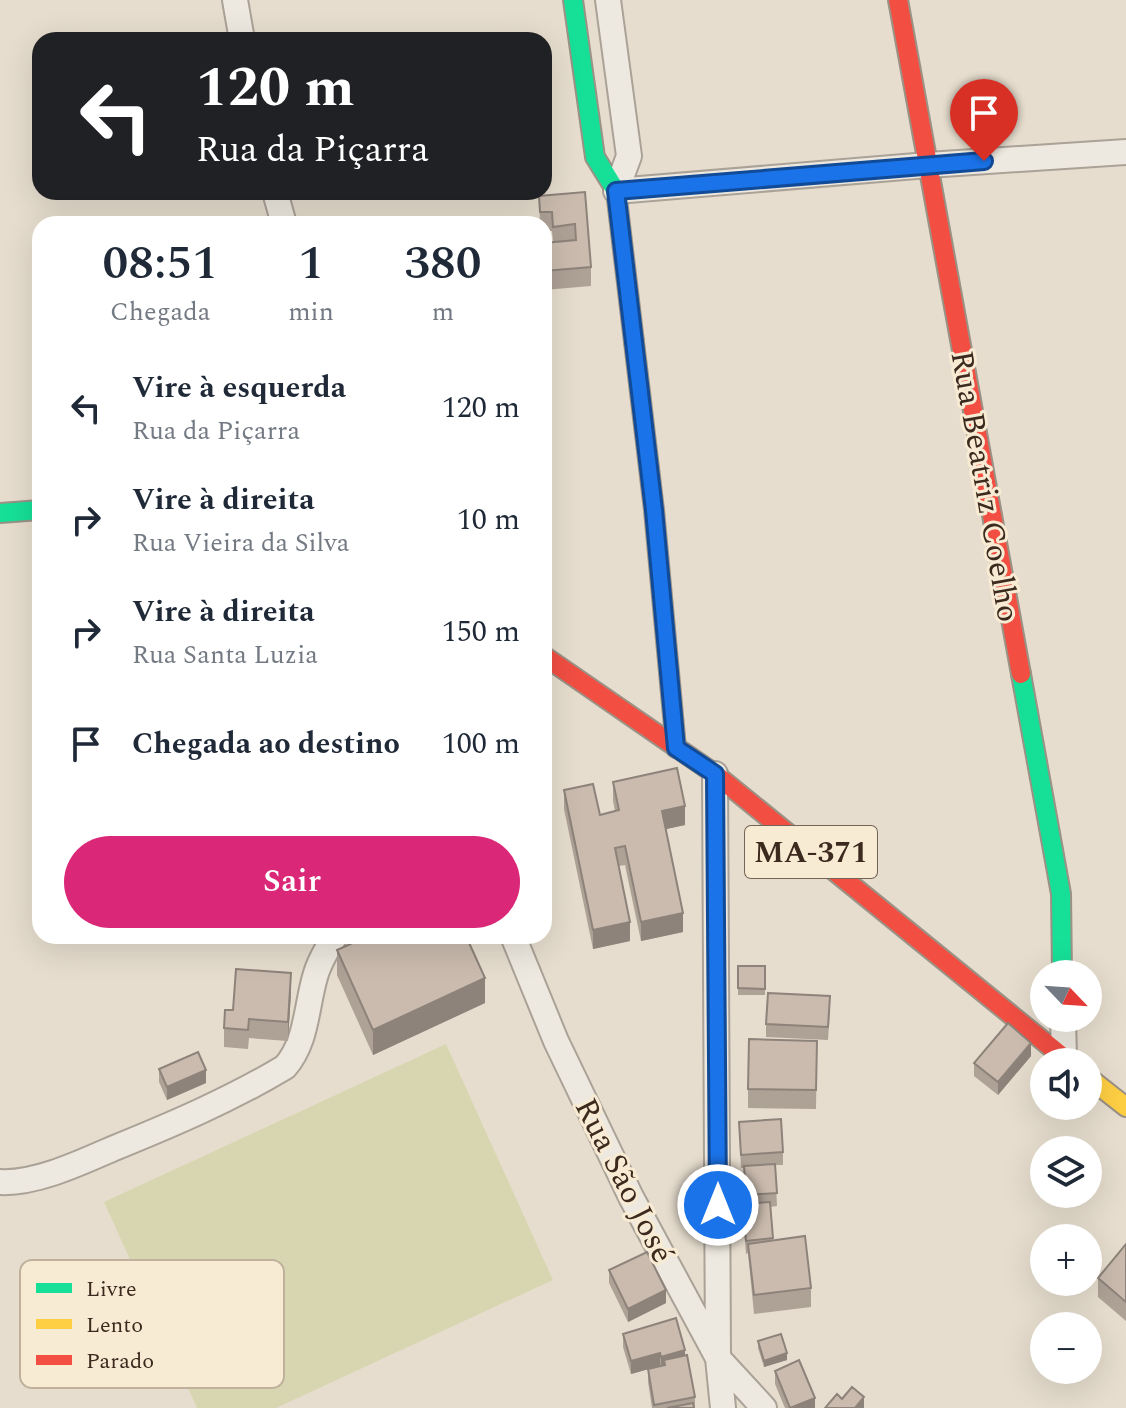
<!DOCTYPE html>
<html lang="pt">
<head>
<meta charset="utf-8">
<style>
  :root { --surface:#fff; --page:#f6f6f7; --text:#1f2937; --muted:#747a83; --accent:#db2777 }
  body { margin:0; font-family:Spectral,serif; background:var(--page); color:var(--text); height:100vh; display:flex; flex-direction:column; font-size:30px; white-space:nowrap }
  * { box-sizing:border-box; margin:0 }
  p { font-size:26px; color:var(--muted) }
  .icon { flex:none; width:44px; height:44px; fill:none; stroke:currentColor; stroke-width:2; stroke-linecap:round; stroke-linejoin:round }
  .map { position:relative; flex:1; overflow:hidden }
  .panel { position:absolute; left:32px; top:216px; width:520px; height:728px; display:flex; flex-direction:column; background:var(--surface); border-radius:24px; box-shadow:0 8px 32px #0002 }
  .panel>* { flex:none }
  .top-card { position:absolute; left:32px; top:32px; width:520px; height:168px; border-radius:24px; box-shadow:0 8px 32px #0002; background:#202124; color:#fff; overflow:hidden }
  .needle { width:52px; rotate:115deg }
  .tools { position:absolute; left:1030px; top:960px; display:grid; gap:16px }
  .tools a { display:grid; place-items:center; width:72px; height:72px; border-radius:50%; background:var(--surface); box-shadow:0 8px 32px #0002; font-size:40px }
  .pin { position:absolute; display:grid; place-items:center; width:68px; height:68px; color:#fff; margin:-82px -34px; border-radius:50% 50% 50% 0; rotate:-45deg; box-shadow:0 0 8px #0007 }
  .pin .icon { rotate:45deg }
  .me { position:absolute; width:88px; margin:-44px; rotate:0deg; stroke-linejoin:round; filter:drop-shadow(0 0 6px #0008) }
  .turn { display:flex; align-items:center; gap:28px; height:168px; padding:0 32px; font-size:36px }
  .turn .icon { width:104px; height:104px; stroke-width:2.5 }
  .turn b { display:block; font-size:56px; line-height:68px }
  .eta { display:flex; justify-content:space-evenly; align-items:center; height:136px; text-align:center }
  .eta b { font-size:48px; font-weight:600; line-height:56px }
  .button { display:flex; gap:16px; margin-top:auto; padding:16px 32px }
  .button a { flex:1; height:92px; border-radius:48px; background:var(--accent); color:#fff; font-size:32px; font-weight:600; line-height:92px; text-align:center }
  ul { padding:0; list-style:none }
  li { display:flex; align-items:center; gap:24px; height:112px; padding:0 32px }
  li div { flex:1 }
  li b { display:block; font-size:30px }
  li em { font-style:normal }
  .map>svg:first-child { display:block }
</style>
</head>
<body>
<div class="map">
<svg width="1126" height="1408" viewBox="0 0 1126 1408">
  <rect width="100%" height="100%" fill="#e6ddce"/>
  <path fill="#d8d6b0" d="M446,1044L553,1280L276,1408H197L104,1202Z"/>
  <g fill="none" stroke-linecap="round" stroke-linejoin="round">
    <g stroke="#aba297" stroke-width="28">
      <path id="street" d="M235,0L242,40
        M608,0L629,156L616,191L928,165L1126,152
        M275,192L284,224
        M715,774L718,1358L723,1408
        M513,936L556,1041L631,1197L718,1358L764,1408
        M1063,1018L1064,1058
        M0,1182C35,1184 80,1163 112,1149C171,1125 230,1100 285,1067C307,1042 306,1008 315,977C319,962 327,949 335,936"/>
    </g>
    <g stroke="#9b9286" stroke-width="22">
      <path id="fast" d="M573,0L595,157L616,191L634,342
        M0,513L40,510
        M1021,674L1061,894L1062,974"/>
    </g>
    <g stroke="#9b9286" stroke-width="22">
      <path id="slow" d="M634,342L654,510L676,748
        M1088,1077L1126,1107"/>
    </g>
    <g stroke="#9b9286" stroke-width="22">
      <path id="jam" d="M898,0L1021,674
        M544,656L715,774L1069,1062"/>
    </g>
    <use href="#street" stroke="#eee9e0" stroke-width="24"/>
    <use href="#fast" stroke="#16e098" stroke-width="18"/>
    <use href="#slow" stroke="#ffcf43" stroke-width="18"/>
    <use href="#jam" stroke="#f24e42" stroke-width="18"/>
  </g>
  <path fill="#aea196" d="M585,192L591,267V286L544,290V243L553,242L552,231H544V224H540L539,196Z
    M613,782L685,825L666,829L683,932L641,941L625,865L619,866L630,941L593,949L564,809V790L600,815L615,811L613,801Z
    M337,950L485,1003L373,1055L337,975Z
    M738,966H765V995H738Z
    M291,992L288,1041L249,1038L248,1049L224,1047V1028L233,1010Z
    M830,1009L828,1040L766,1037V1024Z
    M817,1041L816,1109L748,1108V1089Z
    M1031,1056L998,1095L974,1076V1063Z
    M159,1069L206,1083L167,1100L159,1082Z
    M739,1122L783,1152V1165H775L777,1206L770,1207L773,1240L811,1288V1307L754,1314L748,1253L746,1254L743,1217V1204H745L744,1168H741Z
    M1126,1244V1321L1098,1297V1278Z
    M609,1270L666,1303L628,1322L609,1283Z
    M623,1334L685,1356L695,1397V1408H652L648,1382V1369L631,1374L623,1347Z
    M758,1341L787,1360L764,1367L758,1348Z
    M775,1371L815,1408H785L775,1384Z"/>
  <path fill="#8d837a" d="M685,806V825L662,830V811Z
    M683,913V932L641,941V922Z
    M630,922V941L593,949V930Z
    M291,973V992L288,1041V1022Z
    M485,978V1003L373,1055V1030Z
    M1031,1043V1056L998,1095V1082Z
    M206,1070V1083L167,1100V1087Z
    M666,1290V1303L628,1322V1309Z
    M685,1350V1363L664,1360V1369L661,1370V1357Z
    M660,1353V1366L631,1374V1361Z
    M787,1353V1360L764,1367V1361Z
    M864,1397V1408H855Z
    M815,1398V1408H792Z"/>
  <path fill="#cabbae" stroke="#8d837a" stroke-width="2" d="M585,192L591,267L544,271V243L576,240L575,224L553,227L552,212H540L539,196Z
    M677,768L685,806L662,811L683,913L641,922L625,846L615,848L630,922L593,930L564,790L593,784L600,815L619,810L613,782Z
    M368,936H466L485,978L373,1030L337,950Z
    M738,966H765V989L738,988Z
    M236,969L291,973L288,1022L249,1019L248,1030L224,1028L225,1010H233Z
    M768,993L830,996L828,1027L766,1024Z
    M1008,1023L1031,1043L998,1082L974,1063Z
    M749,1039L817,1041L816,1090L748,1089Z
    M198,1052L206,1070L167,1087L159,1069Z
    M781,1119L783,1152L741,1155L739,1122Z
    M775,1164L777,1193L746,1195L744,1166Z
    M770,1202L773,1238L746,1241L743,1204Z
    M805,1236L811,1288L754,1295L748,1244Z
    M1126,1244V1302L1098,1278Z
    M647,1252L666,1290L628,1309L609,1270Z
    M676,1318L685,1350L661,1357L660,1353L631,1361L623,1334Z
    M781,1334L787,1353L764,1361L758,1341Z
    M687,1355L695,1397L654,1405L648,1369L665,1365L664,1360Z
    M799,1360L815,1398L790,1408L775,1371Z
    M852,1387L864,1397L855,1408H825L837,1394L842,1399Z
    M693,1403L694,1408H667Z"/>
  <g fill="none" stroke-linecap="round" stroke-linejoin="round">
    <g stroke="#114b97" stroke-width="20">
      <path id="route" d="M718,1205L715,774L676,748L654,510L616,191L984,161"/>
    </g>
    <use href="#route" stroke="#1a73e8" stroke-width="14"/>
  </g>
  <g text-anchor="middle" stroke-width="6" stroke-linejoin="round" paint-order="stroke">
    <rect fill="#f8ebd4" stroke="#746455" stroke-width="2" x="745" y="826" width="132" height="52" rx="6"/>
    <g font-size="30" font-weight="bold" fill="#3c2a1e">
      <text x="811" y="862">MA-371</text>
    </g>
    <g font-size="32" fill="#3c2a1e" stroke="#f8ebd4">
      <text transform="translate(986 486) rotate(80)" y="11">Rua Beatriz Coelho</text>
      <text transform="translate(625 1180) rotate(63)" y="11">Rua São José</text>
    </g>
  </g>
  <rect x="20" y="1260" width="264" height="128" rx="12" fill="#f8ebd4" stroke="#c0b19d" stroke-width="2"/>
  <rect x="36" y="1283" width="36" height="10" fill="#16e098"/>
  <rect x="36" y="1319" width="36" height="10" fill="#ffcf43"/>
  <rect x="36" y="1355" width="36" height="10" fill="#f24e42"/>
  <g font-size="22" fill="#3c2a1e">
    <text x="86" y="1296">Livre</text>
    <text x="86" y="1332">Lento</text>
    <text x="86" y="1368">Parado</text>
  </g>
</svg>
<div class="tools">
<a><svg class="needle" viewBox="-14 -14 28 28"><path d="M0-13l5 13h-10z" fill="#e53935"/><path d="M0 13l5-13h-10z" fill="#747a83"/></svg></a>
<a><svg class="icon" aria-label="sound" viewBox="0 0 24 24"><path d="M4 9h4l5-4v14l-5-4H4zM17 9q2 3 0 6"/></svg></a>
<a><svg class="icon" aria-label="layers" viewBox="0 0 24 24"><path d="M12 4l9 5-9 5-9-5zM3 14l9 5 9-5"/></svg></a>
<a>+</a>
<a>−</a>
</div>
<div class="pin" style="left:984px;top:161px;background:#d93025"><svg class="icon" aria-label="arrive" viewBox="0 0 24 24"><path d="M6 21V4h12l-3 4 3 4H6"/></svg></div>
<svg class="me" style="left:718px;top:1205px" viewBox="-20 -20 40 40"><circle r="17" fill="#1a73e8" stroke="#fff" stroke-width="3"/><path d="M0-11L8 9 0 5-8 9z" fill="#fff"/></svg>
<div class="top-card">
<div class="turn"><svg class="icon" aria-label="left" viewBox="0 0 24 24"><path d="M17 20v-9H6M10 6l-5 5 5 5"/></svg><div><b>120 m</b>Rua da Piçarra</div></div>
</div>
<section class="panel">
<div class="eta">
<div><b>08:51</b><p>Chegada</p></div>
<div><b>1</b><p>min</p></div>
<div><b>380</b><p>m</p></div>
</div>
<ul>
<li><svg class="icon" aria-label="left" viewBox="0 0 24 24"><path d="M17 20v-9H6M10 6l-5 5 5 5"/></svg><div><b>Vire à esquerda</b><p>Rua da Piçarra</p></div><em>120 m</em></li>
<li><svg class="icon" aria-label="right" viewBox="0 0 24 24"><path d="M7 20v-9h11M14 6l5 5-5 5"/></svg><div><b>Vire à direita</b><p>Rua Vieira da Silva</p></div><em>10 m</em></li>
<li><svg class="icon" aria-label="right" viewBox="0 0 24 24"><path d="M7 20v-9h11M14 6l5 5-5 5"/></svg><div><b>Vire à direita</b><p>Rua Santa Luzia</p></div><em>150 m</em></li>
<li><svg class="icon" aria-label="arrive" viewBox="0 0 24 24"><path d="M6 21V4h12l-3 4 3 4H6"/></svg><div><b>Chegada ao destino</b></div><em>100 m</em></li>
</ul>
<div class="button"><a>Sair</a></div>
</section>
</div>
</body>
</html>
